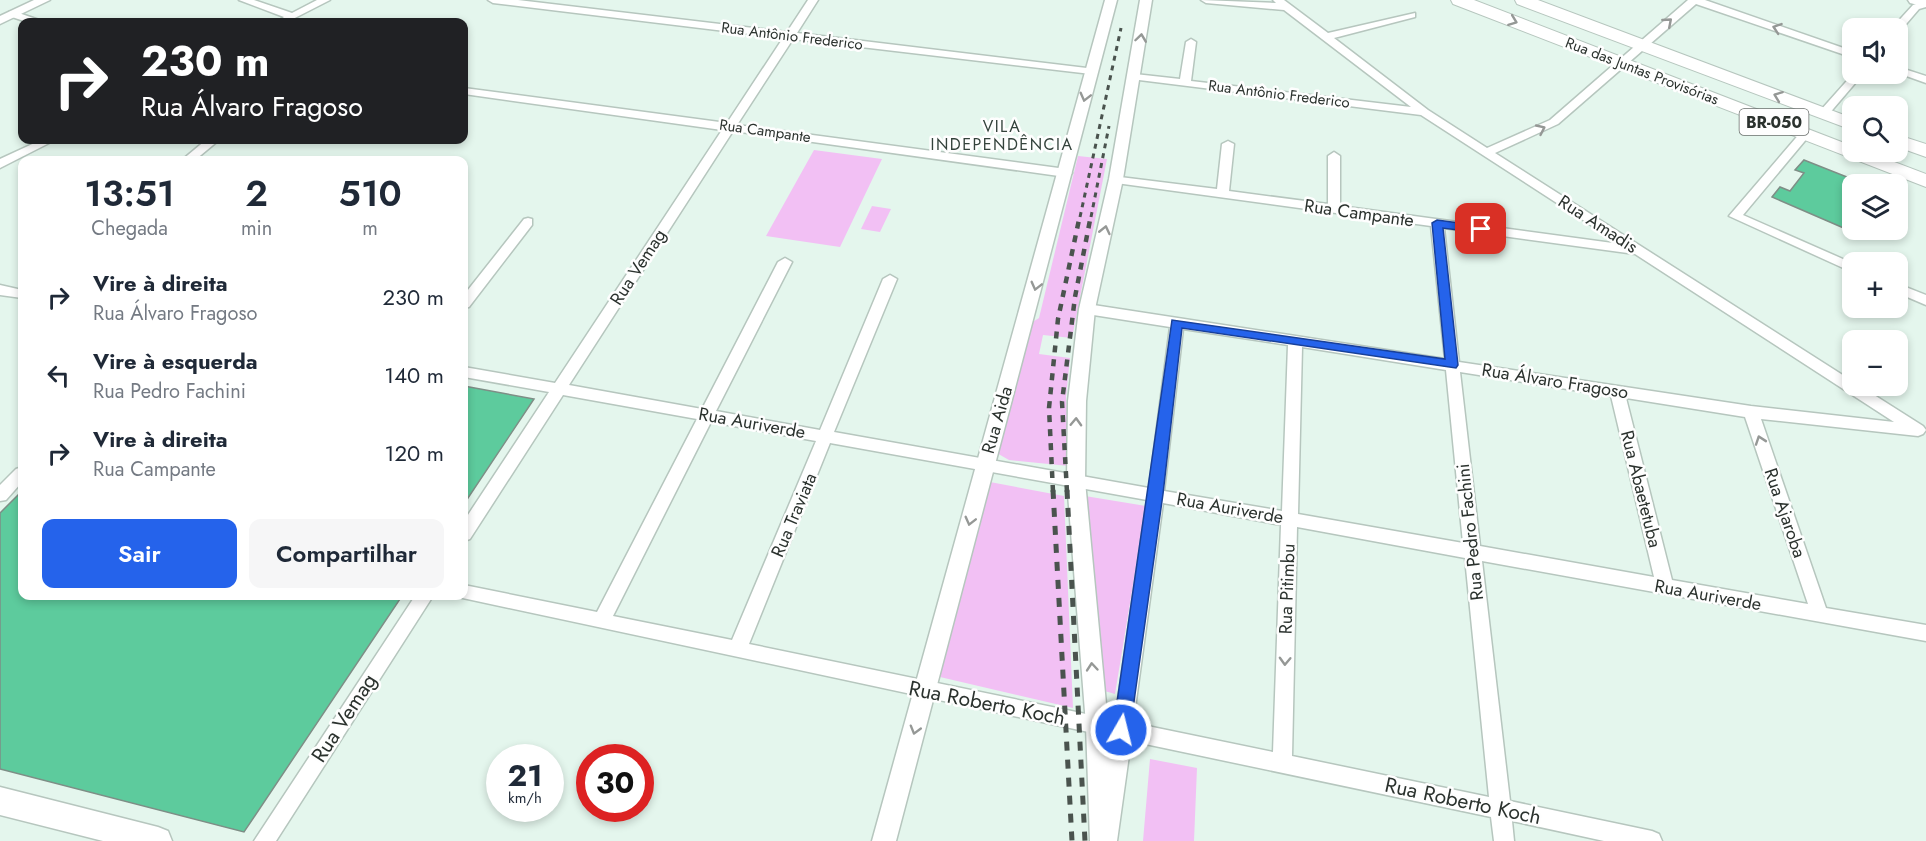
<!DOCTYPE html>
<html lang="pt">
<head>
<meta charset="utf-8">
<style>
  :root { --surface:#fff; --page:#f6f6f7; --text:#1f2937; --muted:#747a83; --accent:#2563eb }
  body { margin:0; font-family:Jost,sans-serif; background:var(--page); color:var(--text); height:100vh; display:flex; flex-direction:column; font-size:22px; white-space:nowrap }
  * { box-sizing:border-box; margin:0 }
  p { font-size:20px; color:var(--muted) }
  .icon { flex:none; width:33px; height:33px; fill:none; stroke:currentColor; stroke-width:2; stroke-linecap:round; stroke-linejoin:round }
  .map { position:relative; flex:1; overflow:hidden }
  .panel { position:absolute; left:18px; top:156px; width:450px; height:444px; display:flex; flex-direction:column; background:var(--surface); border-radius:12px; box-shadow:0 3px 9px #0003 }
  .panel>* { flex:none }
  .hud { position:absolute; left:18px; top:18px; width:450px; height:126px; border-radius:12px; box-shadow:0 3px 9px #0003; background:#202124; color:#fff; overflow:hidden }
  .fabs { position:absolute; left:1842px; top:18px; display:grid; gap:12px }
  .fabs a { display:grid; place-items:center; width:66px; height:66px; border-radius:12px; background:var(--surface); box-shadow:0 3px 9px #0003; font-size:30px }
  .speed { position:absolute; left:486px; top:744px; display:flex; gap:12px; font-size:30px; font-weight:700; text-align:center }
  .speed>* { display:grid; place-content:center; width:78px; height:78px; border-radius:50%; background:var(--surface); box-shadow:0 3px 9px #0003; line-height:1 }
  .speed small { font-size:15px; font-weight:400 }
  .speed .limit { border:9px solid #d22; background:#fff; color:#111 }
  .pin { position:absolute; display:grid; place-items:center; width:51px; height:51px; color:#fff; margin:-26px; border-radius:12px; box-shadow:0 3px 9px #0006 }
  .me { position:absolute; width:66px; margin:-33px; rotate:8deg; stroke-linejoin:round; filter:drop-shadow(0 0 4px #0008) }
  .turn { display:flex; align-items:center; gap:21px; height:126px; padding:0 24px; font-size:27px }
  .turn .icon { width:78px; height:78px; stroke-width:2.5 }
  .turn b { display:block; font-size:42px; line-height:51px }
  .eta { display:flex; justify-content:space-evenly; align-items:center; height:102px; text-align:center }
  .eta b { font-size:36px; font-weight:600; line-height:42px }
  .cta { display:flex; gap:12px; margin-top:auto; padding:12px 24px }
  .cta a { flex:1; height:69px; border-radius:12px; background:var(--accent); color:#fff; font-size:24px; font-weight:600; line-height:69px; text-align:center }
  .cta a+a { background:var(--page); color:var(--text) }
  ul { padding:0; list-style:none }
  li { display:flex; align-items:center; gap:18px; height:78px; padding:0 24px }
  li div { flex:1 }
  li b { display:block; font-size:22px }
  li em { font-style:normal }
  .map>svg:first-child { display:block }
</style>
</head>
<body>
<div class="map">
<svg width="1926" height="841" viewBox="0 0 1926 841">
  <rect width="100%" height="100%" fill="#e4f6ed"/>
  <path fill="#f2c0f4" d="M814,150L882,159L840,247L766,236Z
    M1078,156L1107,159L1072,338L1043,335L1039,354L1070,358L1066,397L1069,466L1009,460L995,452L1031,323L1039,318Z
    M872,206L891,209L880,232L861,229Z
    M990,482L1064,496L1073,708L940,677Z
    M1085,496L1146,506L1115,694L1101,690Z
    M1150,759L1197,768L1194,841H1143Z"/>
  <path fill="#5dcb9d" stroke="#7e8e86" stroke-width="1.5" d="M1804,160L1852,179V221L1846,229L1772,197L1780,187L1790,191L1804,173L1795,170Z
    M464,386L534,399L464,504Z
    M22,491V596H402L244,832L0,769V513Z"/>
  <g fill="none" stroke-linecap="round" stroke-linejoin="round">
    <g stroke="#b6c6be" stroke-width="3">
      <path id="minor" d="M239,0H254L292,13L317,0H330L287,22L280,20L284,17Z
        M488,0H518L787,32L808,0H818L797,33L1095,69L1096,71L1091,74L793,39L737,125L1066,169L1072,173L1066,177L733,131L569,385L702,409L778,262L785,258L792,262L716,411L820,430L883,279L890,275L897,279L834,432L1149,488L1170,327L1087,314L1082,312L1080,309L1082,306L1087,304L1445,359L1431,226L1116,183L1112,182V176L1217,189L1222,144L1228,141L1234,144L1229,191L1328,204V156L1334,152L1340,156V206L1620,244L1421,115L1131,79L1130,77L1135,74L1180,79L1186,42L1191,39L1196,42L1191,81L1411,107L1284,10L1206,3L1201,0L1276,3L1273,0H1284L1328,33L1415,13V17L1334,38L1428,110L1487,148L1550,120L1688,0H1705L1852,51V57L1848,56L1696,4L1558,124L1495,153L1852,381V386H1860L1923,426L1926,430L1923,434L1918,436L1761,419L1826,608L1926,625V641L1482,561L1510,801L1652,831L1659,834L1662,841H1604L1512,821L1514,841H1494L1491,817L1131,741L1117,841H1097L1112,737L458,597L457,596H464V585L597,612L697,419L563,395L470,539L464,541V521L549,392L464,377V367L555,383L722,130L464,94V88L727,123L783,38L493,3ZM1444,228L1635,254L1894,422L1751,406L1459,362ZM1183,329L1288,345L1282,511L1164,491ZM1302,347L1446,370L1463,543L1298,514ZM1460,372L1611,396L1654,577L1480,546ZM1626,398L1745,417L1808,604L1672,580ZM711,422L816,441L732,640L613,616ZM830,443L1147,500L1115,720L749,644ZM1163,503L1281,525L1273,752L1133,723ZM1297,527L1465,558L1489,797L1292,756Z
        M1926,1V7L1919,9L1901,30L1892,28L1913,5Z
        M13,11L39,20L40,22H27L9,16V12Z
        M1898,67L1926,76V83L1898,73Z
        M1853,74H1863L1828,115H1820V111Z
        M1805,131L1809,132V136L1743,215L1852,263V272L1729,216L1801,132Z
        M41,140H55L0,168V159Z
        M206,140H219L195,160H182Z
        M528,218L532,219V225L469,307L464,308V295L524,219Z
        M1898,284L1926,295V305L1898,293Z
        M0,285L22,290V298L0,295Z
        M22,467V482L6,500L0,501V485L16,469Z
        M415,596H433L276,841H254Z"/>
    </g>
    <g stroke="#b6c6be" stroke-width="3">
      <path id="tertiary" d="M34,0H50L0,24V16Z
        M1105,0H1117L896,841H872Z
        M1140,0H1152L1123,179L1095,309L1086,401L1085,481L1108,725L1114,841H1090L1086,725L1067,481L1068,401L1079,309L1109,179Z"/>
    </g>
    <g stroke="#b6c6be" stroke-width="3">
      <path id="secondary" d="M1908,0H1926V7L1910,3Z
        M0,787L158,827L168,831L172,841H103L0,815Z"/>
    </g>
    <g stroke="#b6c6be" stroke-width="2">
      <path id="trunk" d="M1451,0H1474L1852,146V152H1868L1926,174V187L1453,4Z
        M1515,0H1538L1852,118V130L1517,4Z
        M1898,135L1926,144V157L1898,147Z"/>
    </g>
    <use href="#minor" fill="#fff" fill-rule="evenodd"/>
    <use href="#tertiary" fill="#fff" fill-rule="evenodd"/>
    <use href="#secondary" fill="#fff" fill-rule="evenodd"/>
    <use href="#trunk" fill="#fff" fill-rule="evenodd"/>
    <path stroke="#4a534e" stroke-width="3" stroke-dasharray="5 5" stroke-linecap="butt" d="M1080,217L1121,28
      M1091,217L1109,126"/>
    <path stroke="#4a534e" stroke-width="4.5" stroke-dasharray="7 7" stroke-linecap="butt" d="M1053,492L1049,408L1058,319L1080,215
      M1067,492L1062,402L1075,297L1091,215"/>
    <path stroke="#4a534e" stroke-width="5" stroke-dasharray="9 9" stroke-linecap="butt" d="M1053,490L1072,841
      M1067,490L1085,841"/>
  </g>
  <defs><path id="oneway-chevron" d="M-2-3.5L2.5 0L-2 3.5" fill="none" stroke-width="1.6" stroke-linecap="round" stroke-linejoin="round" transform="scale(1.5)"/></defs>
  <g stroke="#959896">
    <use href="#oneway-chevron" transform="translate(1513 21) rotate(21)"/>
    <use href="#oneway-chevron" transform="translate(1668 22) rotate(-41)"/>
    <use href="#oneway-chevron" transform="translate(1777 28) rotate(-161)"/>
    <use href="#oneway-chevron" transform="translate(1141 38) rotate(-82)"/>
    <use href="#oneway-chevron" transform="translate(1778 96) rotate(-159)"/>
    <use href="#oneway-chevron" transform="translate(1085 97) rotate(104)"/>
    <use href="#oneway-chevron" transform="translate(1541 129) rotate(-25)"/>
    <use href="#oneway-chevron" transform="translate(1105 230) rotate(-77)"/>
    <use href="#oneway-chevron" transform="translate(1036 286) rotate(104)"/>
    <use href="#oneway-chevron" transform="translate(1076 422) rotate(-88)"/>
    <use href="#oneway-chevron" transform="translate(1760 440) rotate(-109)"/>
    <use href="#oneway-chevron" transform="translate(970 521) rotate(104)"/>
    <use href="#oneway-chevron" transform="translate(1285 661) rotate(92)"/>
    <use href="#oneway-chevron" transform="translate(1092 667) rotate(-95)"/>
    <use href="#oneway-chevron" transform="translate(915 730) rotate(106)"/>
  </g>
  <path fill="#2563eb" stroke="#184099" stroke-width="1.5" d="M1437,220L1481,226L1486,229L1481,233L1443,228L1458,365L1456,368L1182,328L1163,494L1130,730L1127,735L1121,738L1115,735L1113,730L1172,320L1445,359L1432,223Z"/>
  <g text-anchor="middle" stroke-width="5" stroke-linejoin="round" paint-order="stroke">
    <g font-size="15" fill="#2b322e" stroke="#fefefe">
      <text transform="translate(792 36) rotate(7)" y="5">Rua Antônio Frederico</text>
      <text transform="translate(1642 71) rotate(21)" y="5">Rua das Juntas Provisórias</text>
      <text transform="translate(1279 94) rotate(7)" y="5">Rua Antônio Frederico</text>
      <text transform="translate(765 131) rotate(8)" y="5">Rua Campante</text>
    </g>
    <rect fill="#fefefe" stroke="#6a6f6c" stroke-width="1.5" x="1739.5" y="109" width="69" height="26" rx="4.5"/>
    <g font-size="16" font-weight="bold" fill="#2b322e">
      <text x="1774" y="128">BR-050</text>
    </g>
    <g font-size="16" letter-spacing="1.5" fill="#33423b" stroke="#fefefe">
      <text x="1002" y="132">VILA<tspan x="1002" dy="18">INDEPENDÊNCIA</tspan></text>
    </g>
    <g font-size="18" fill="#2b322e" stroke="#fefefe">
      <text transform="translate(1359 213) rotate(8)" y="6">Rua Campante</text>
      <text transform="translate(1598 224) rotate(33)" y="6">Rua Amadis</text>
      <text transform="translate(638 267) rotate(-57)" y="6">Rua Vemag</text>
      <text transform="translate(1555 381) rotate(9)" y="6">Rua Álvaro Fragoso</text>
      <text transform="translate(997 420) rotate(-74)" y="6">Rua Aida</text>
      <text transform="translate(752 423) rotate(10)" y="6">Rua Auriverde</text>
      <text transform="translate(1641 489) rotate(76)" y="6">Rua Abaetetuba</text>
      <text transform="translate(1230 508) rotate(10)" y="6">Rua Auriverde</text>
      <text transform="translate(1785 513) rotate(71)" y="6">Rua Ajaroba</text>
      <text transform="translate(794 515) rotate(-67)" y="6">Rua Traviata</text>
      <text transform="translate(1470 532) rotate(-96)" y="6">Rua Pedro Fachini</text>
      <text transform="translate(1287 589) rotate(-88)" y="6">Rua Pitimbu</text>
      <text transform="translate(1708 595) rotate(10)" y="6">Rua Auriverde</text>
    </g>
    <g font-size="21" fill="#2b322e" stroke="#fefefe">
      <text transform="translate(987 703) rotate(11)" y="7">Rua Roberto Koch</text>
      <text transform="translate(344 718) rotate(-57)" y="7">Rua Vemag</text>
      <text transform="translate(1463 801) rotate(12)" y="7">Rua Roberto Koch</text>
    </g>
  </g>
</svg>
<div class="fabs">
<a><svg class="icon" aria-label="sound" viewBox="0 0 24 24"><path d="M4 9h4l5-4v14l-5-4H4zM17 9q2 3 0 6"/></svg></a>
<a><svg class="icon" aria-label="search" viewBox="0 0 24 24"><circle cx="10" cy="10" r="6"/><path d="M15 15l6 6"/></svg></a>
<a><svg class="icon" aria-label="layers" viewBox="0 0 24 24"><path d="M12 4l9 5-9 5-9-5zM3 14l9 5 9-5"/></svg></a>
<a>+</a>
<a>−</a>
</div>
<div class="speed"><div>21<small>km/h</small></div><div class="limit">30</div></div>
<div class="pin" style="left:1481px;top:229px;background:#d93025"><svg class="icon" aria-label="arrive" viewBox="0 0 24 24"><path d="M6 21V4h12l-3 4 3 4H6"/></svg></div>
<svg class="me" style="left:1121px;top:730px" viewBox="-20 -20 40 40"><circle r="17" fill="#2563eb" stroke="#fff" stroke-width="3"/><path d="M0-11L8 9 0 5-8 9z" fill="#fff"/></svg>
<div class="hud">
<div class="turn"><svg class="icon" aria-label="right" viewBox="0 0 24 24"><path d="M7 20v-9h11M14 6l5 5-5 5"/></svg><div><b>230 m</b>Rua Álvaro Fragoso</div></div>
</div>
<section class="panel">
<div class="eta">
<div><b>13:51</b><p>Chegada</p></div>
<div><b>2</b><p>min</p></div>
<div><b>510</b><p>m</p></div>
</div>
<ul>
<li><svg class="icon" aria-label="right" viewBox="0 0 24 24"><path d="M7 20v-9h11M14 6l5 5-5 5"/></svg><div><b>Vire à direita</b><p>Rua Álvaro Fragoso</p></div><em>230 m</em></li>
<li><svg class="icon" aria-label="left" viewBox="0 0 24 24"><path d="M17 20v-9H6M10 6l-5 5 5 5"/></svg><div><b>Vire à esquerda</b><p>Rua Pedro Fachini</p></div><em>140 m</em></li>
<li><svg class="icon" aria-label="right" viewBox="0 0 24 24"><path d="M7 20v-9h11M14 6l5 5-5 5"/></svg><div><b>Vire à direita</b><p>Rua Campante</p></div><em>120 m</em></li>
</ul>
<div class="cta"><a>Sair</a><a>Compartilhar</a></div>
</section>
</div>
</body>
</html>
